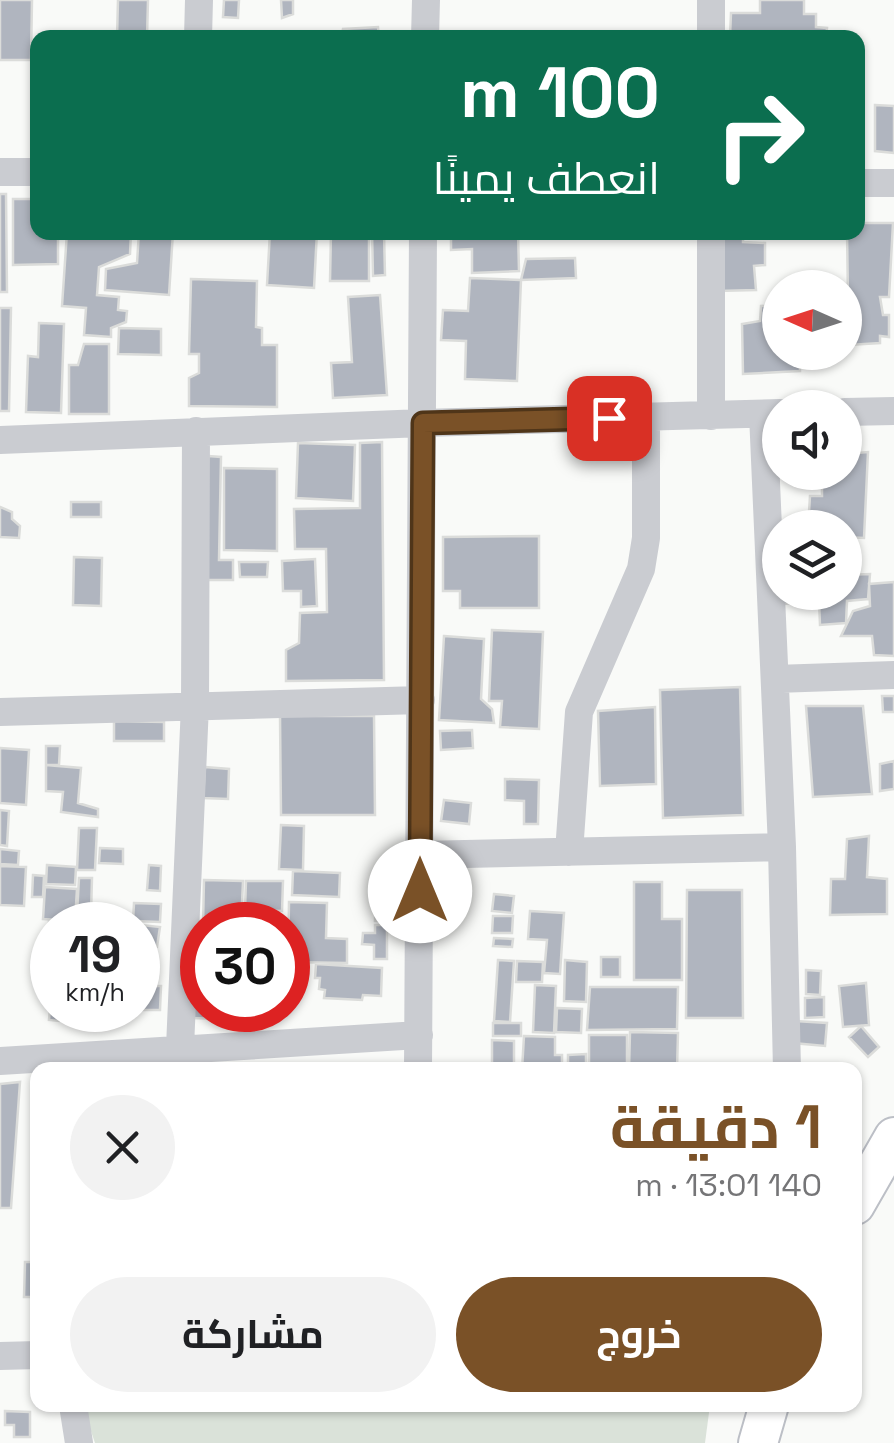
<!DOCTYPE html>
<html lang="ar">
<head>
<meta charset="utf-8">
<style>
  :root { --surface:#fff; --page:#f2f2f2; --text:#202124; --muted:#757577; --accent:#7a5127 }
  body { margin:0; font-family:"Space Grotesk",Cairo,sans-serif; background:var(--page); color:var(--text); direction:rtl; height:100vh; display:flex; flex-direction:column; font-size:38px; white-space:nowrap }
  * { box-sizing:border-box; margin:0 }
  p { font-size:32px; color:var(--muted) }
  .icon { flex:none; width:55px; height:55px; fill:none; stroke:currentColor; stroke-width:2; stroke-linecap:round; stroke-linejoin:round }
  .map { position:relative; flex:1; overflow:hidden; direction:ltr }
  .drawer { position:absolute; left:30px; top:1062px; width:832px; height:350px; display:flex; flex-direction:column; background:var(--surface); border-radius:20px; box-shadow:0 2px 8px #0004; direction:rtl }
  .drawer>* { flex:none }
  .banner { position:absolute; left:30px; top:30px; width:835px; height:210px; border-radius:20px; box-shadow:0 2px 8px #0004; direction:rtl; background:#0b6e4f; color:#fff; overflow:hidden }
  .needle { width:65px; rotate:273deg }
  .fabs { position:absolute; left:762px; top:270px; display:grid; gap:20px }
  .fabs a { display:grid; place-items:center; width:100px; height:100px; border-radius:50%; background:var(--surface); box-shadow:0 2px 8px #0004; font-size:50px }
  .speed { position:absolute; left:30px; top:902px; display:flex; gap:20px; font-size:50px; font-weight:700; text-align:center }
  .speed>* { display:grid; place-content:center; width:130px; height:130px; border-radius:50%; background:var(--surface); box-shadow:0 2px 8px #0004; line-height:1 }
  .speed small { font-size:25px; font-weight:400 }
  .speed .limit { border:15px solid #d22; background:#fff; color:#111 }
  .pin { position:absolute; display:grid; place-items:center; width:85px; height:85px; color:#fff; margin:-42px; border-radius:20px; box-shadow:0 5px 15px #0006 }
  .me { position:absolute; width:110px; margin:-55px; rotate:0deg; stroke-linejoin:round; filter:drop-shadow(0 0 8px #0008) }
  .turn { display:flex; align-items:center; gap:35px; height:210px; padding:0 40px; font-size:45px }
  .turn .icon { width:130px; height:130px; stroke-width:2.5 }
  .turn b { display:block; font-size:70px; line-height:85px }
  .round { display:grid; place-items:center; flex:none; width:105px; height:105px; border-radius:52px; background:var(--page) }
  .summary { display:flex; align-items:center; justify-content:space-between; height:170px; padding:0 40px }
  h1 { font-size:60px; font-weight:700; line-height:75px; color:var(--accent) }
  .action { display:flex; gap:20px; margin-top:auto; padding:20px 40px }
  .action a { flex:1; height:115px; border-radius:60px; background:var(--accent); color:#fff; font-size:40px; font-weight:700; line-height:115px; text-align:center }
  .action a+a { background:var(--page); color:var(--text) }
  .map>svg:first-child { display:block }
</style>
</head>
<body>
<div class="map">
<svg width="894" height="1443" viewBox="0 0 894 1443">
  <rect width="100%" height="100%" fill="#f9faf8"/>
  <path fill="#dae2d9" d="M142,1405H710L705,1443H95L84,1411Z"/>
  <path fill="#b0b5bf" stroke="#dbdcda" stroke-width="2.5" d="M0,0H32L31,60H0Z
    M118,0H148L147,38H117Z
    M224,0H239L238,18L223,17Z
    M281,0H293V14L282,18Z
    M760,0H804V14H816V27L827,28L826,38L730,37L731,13H760Z
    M378,27L379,38H341L343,29Z
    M875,105L894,106V153L875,151Z
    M0,194H6L7,292H0Z
    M13,199H38V232H58V264L13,265Z
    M858,223H893L889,297H880L883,315H889V337L880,336V343L849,345L848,323L855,322L854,298H848L847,232H858Z
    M67,232H131L130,254L99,267L97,295L119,297L118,310L127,311L126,322L111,328V337L84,335L86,308L62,306Z
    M139,232H173L169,295L105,290L106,269L137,263Z
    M270,232H317L314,288L267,285Z
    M331,232H369V281H330Z
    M372,232H384L385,275L373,276Z
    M466,232H518L519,271L472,273V249L451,250V238L466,237Z
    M718,232H743V242L765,243V265L754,266L756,290L717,291Z
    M575,258L576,278L521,280L526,259Z
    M470,278L521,280L517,381L465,379L466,341L441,340L443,310L468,311Z
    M191,279L257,281L256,327L262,328V345H277V407L189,406V378L199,373V354H189Z
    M380,295L387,395L333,398L331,363L352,362L348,297Z
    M780,305V352H800V371L743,374L742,324L760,321L761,306Z
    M0,308H11L9,411H0Z
    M39,323L64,324L61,413L26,412L28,356L38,357Z
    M119,328L161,329V355L118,354Z
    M84,344H109V414H69V365H78Z
    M382,442L384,680L286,681V650L299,643L300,613L327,612L326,549H295L294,509L360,508V443Z
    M298,443L355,445L353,501L296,498Z
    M868,452L864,538L845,537V528H808L810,496H822V472H845V454Z
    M208,456L221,457L219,560H233V580H205Z
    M224,468L277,469V551L224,550Z
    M71,502H101V517H71Z
    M0,507L12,512V519L20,526L19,538L0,537Z
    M539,536V608H460V591H443V537Z
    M74,557L102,558L101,606L73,605Z
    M315,559L317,606L301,607V591H283L282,561Z
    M239,562H268L267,577H240Z
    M870,574L868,599L847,601L846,623L820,625L819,601L784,604V592H845V575Z
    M894,582V656L874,655L872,636H841L853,611L870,606L869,584Z
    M492,630L543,632L539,729L500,727L502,701H489Z
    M444,636L484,639L481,699L492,709L494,723L439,720Z
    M740,687L743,815L663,818L660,690Z
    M882,696H894V712H883Z
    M806,706H863L872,794L813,797Z
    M655,707L656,784L600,786L598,711Z
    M280,716H374L375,815H281Z
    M114,721L164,722V741H114Z
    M472,730L473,748L441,750L440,731Z
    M46,746H60L59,765H46Z
    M0,748L29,750L26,805L0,803Z
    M894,761V789L880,791V764Z
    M46,765L81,768L78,803L98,809V817L61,812L63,792L46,791Z
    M205,767L229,769L228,799L203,798Z
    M505,779L539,780L538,824H524V801L505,800Z
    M444,800L471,803L469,824L441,821Z
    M0,810L9,811L7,846L0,845Z
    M281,825L304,826L303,870L279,869Z
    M79,828H97L95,870H77Z
    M869,836L867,877L887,879V914L830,915L831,879H845L847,839Z
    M100,848L123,849V864L99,863Z
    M0,849L19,851L18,865L0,864Z
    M47,865L76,867L75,885L46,884Z
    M149,865L161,866L160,891L147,890Z
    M0,866L26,867L24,906L0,905Z
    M293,871L340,873L339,897L292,895Z
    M376,872H388L387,921H375Z
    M33,875L44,876L43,897H32Z
    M79,878H92L91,915L77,914Z
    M204,880L243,881L241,925H203Z
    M246,881H283L282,911L245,910Z
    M634,882H662V919H682V980H634Z
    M45,887L77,889L75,921L43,919Z
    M687,890H742L743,1018H686Z
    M494,894L514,896L512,913L492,911Z
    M289,902L327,903L326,938L347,939V963L288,962Z
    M134,903L161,904L160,922L133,921Z
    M530,911L564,913L560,974L544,973L547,940L528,939Z
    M493,916H513L512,933H492Z
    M49,921L83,923V925H52V947H47Z
    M113,922L160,927L157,947L138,945V925H112Z
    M375,925H387V959H374V945L362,944L363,933H375Z
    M494,938L513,939L512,947L493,946Z
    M601,957H620V977H601Z
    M498,960L514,961L510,1022L494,1021Z
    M565,960L587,962L586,1002L564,1001Z
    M517,961L543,962L542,982H516Z
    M316,964L382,968L381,996L363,995L362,1000L324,998L325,990L319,989L320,978H315Z
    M806,970L821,971L820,995L806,994Z
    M202,979V1010H219V1019L192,1018L193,985H202Z
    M866,983L869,1025L843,1027L839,986Z
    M535,985L556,986L554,1033L533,1032Z
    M138,986H161L160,1010H138Z
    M590,987H678L677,1029L587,1030Z
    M51,996L52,1010H60L59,1021L49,1020Z
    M824,997V1017L805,1018V998Z
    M557,1008L582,1009L581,1033L556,1032Z
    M62,1010H82L81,1019L61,1018Z
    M795,1021L827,1023L825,1046L793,1043Z
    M493,1023H521V1036H493Z
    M861,1026L879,1047L868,1057L849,1037Z
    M630,1032L678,1033L677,1070H629Z
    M589,1035H627V1070H589Z
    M524,1036L555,1037V1055H562V1070H522Z
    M492,1040L514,1041V1070H492Z
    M586,1054V1070H568V1055Z
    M299,1066H338V1070H299Z
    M20,1082L11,1208H0V1084Z
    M34,1160L38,1161V1186H33Z
    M35,1205H38V1254L32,1253Z
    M25,1262H38V1297H24Z
    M5,1411L30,1412V1437H14V1425H5Z"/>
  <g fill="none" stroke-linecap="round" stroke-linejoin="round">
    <g stroke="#bcbfc6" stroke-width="42">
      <path id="secondary" d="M855,1205L894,1137
        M758,1443L769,1405"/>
    </g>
    <path stroke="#caccd1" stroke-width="28" d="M711,0V38
      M198,38L199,0
      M425,38L426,0
      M0,172H38
      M858,183H894
      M845,412L894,411
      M763,414L782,847L787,1070
      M711,416V232
      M0,440L423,423L780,413
      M775,679L894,675
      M0,712L421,700
      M569,852L579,712L641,569L646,538V417
      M420,855L782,847
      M0,1061L419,1035
      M179,1070L195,705L196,431
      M418,1070L423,232
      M0,1356L38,1355
      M73,1405L79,1443"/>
    <use href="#secondary" stroke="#fff" stroke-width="38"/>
  </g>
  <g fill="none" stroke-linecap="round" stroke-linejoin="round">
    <g stroke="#4f3519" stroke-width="25">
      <path id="route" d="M420,891L423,423L609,418"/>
    </g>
    <use href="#route" stroke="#7a5127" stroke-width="18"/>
  </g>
</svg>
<div class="fabs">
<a><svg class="needle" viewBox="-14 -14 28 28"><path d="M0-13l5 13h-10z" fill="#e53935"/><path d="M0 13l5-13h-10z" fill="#757577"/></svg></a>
<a><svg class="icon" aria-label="sound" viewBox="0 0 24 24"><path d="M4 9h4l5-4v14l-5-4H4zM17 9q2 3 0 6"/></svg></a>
<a><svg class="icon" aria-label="layers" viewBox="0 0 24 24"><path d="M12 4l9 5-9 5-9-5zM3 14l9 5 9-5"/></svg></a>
</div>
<div class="speed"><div>19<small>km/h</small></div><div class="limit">30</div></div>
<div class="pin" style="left:609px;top:418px;background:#d93025"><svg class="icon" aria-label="arrive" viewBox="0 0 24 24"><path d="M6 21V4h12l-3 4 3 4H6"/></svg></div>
<svg class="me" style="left:420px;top:891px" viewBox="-20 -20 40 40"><circle r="19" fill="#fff"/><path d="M0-13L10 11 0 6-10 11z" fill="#7a5127"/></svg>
<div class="banner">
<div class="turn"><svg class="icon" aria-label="right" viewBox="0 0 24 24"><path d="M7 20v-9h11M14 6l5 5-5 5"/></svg><div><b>100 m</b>انعطف يمينًا</div></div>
</div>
<section class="drawer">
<div class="summary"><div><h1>1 دقيقة</h1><p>140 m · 13:01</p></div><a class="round"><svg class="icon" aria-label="close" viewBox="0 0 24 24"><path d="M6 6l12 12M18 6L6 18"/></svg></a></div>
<div class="action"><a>خروج</a><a>مشاركة</a></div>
</section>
</div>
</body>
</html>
